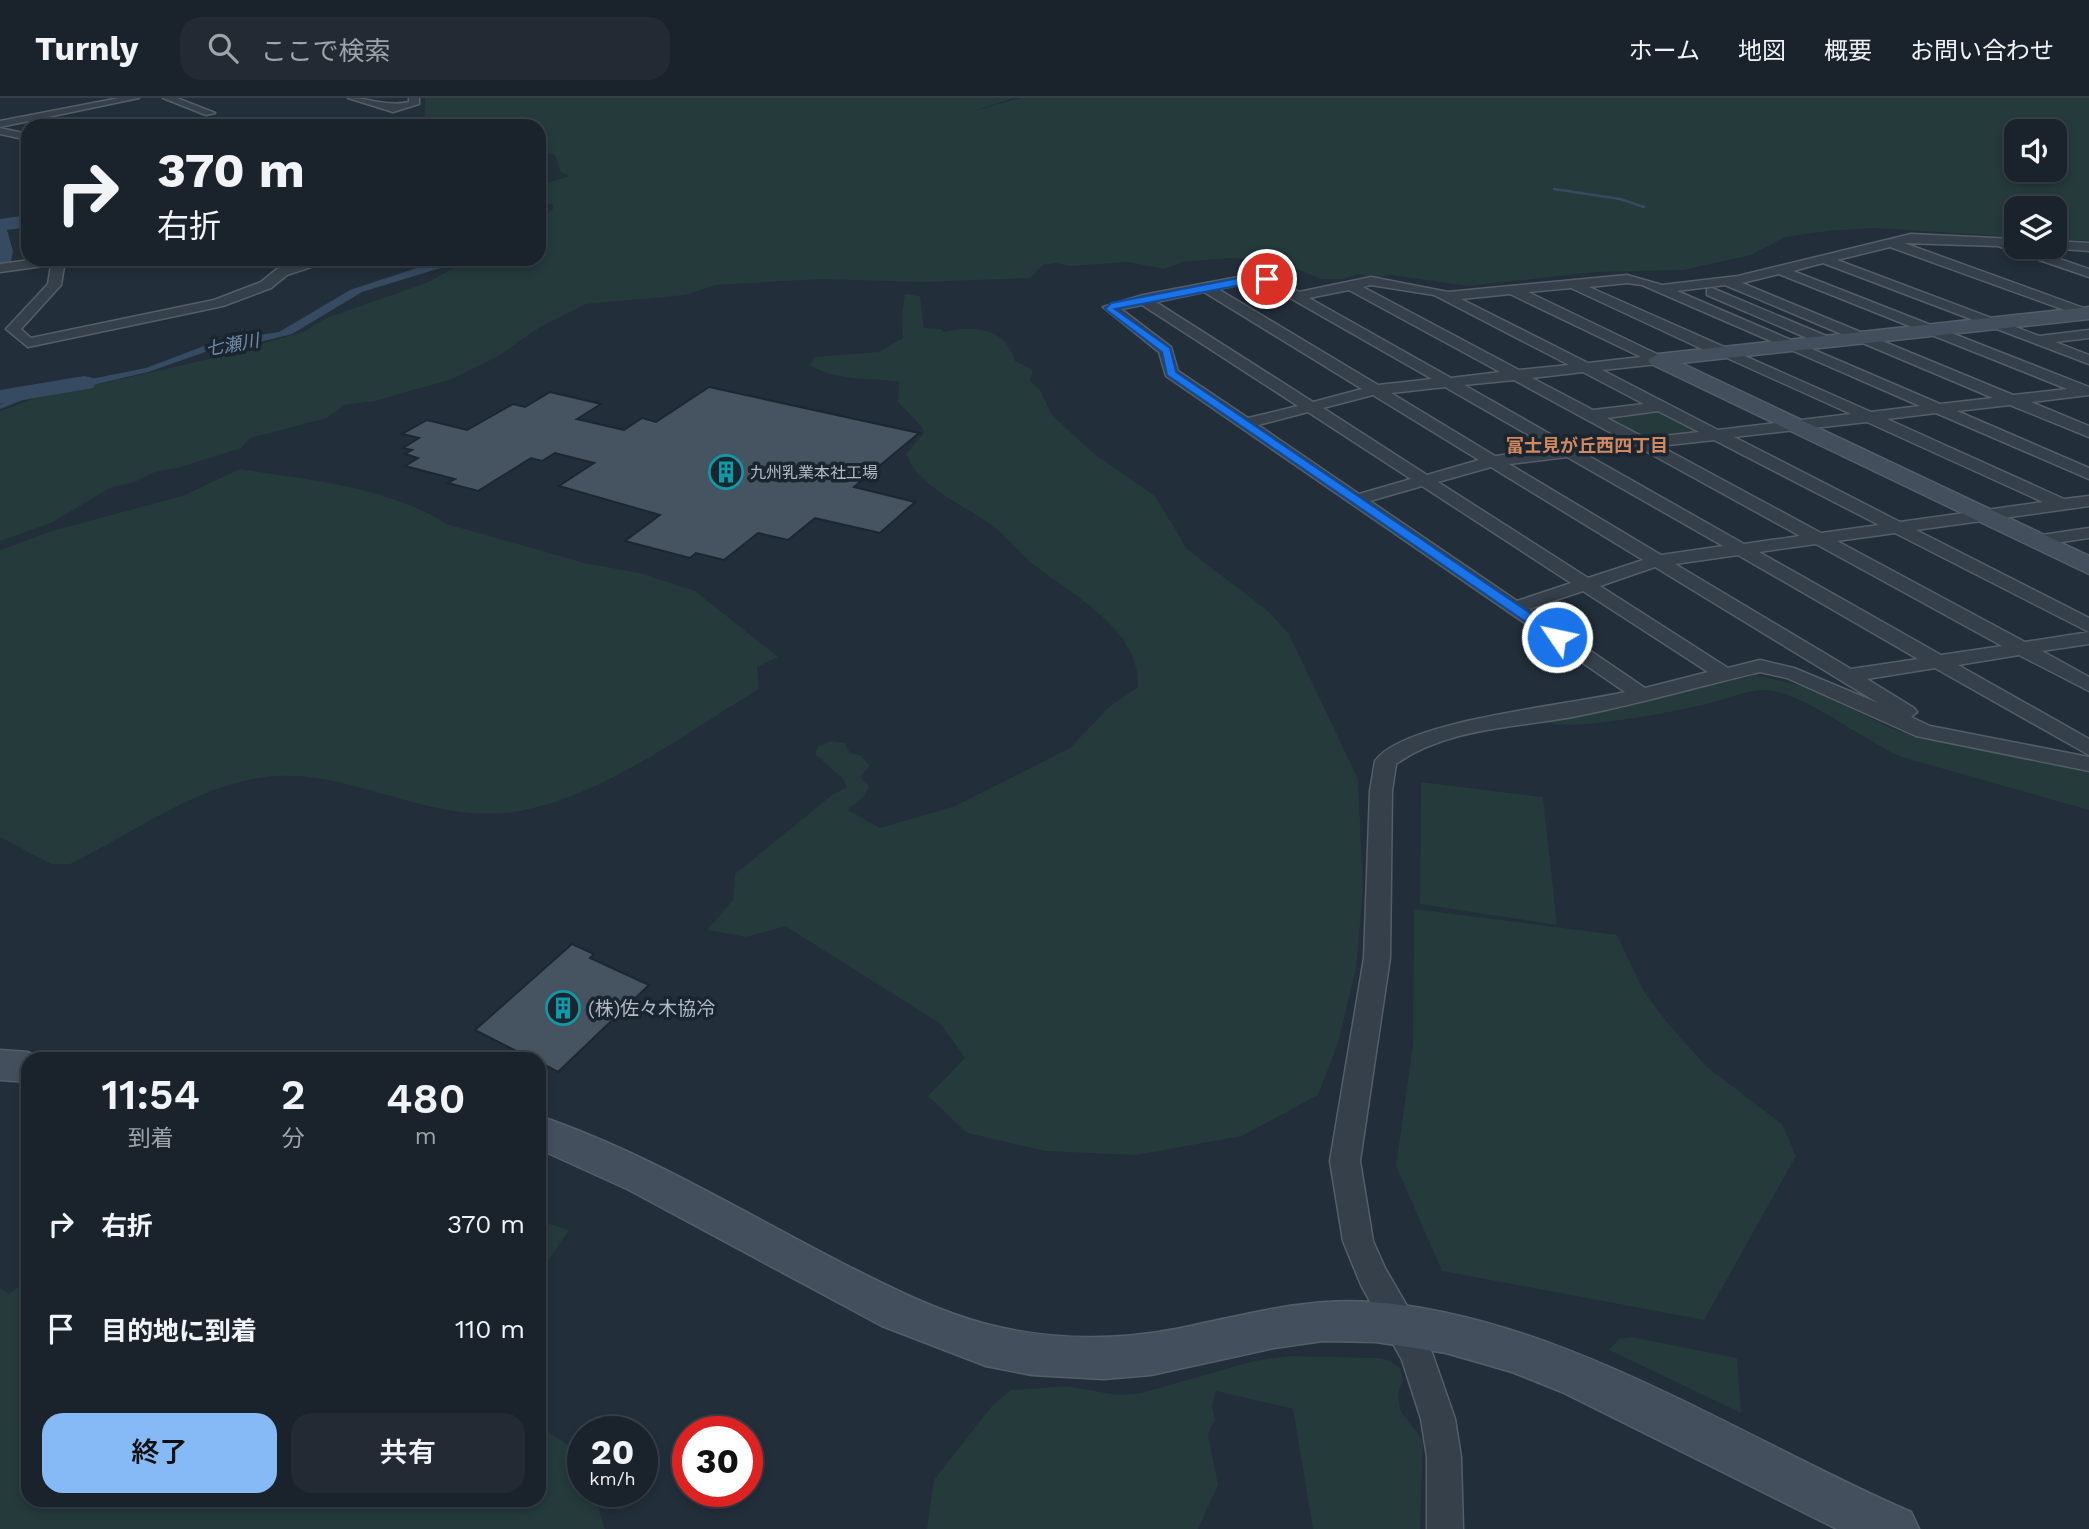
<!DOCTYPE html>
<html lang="ja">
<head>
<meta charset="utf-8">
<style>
  :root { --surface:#1a222c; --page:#232a34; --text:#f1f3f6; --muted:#9fa4a9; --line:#383f48; --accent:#86baf6 }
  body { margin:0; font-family:"Work Sans","Noto Sans JP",sans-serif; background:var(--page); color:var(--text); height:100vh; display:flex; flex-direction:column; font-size:26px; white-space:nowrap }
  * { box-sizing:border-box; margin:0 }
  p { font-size:23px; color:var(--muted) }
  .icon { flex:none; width:38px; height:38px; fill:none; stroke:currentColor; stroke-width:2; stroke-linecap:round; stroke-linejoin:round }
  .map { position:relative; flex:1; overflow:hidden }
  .details { position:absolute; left:21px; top:954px; width:525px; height:455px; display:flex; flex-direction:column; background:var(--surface); border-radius:21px; box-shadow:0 4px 10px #0003,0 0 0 2px var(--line) }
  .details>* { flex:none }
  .top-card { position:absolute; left:21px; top:21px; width:525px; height:147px; border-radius:21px; box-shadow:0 4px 10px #0003,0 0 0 2px var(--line); background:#1a222c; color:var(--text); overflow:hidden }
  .controls { position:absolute; left:2004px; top:21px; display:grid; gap:14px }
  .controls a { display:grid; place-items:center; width:63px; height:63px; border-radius:14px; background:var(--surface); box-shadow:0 4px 10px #0003,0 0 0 2px var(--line); font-size:35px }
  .speed { position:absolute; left:567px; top:1318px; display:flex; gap:14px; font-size:35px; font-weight:700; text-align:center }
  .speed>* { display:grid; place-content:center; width:91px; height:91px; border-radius:50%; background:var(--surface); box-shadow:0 4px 10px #0003,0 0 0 2px var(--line); line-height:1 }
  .speed small { font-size:18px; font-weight:400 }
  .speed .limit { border:10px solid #d22; background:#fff; color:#111 }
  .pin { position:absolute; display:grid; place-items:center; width:60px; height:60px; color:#fff; margin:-30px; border:4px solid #fff; border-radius:50%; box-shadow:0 2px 7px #0007 }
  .me { position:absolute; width:77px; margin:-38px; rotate:304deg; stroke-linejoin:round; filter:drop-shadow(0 0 5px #0008) }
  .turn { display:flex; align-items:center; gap:24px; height:147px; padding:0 21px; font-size:32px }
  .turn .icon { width:91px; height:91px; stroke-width:2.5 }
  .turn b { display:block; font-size:49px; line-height:60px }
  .eta { display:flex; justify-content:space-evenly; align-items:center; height:119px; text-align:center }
  .eta b { font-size:42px; font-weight:600; line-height:49px }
  .action { display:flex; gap:14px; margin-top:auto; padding:14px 21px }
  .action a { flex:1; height:80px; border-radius:21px; background:var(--accent); color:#111; font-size:28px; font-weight:600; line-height:80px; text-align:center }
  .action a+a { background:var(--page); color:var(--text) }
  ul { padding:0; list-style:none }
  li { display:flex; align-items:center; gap:21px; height:105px; padding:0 21px }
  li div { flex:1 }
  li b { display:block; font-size:26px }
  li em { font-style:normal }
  header { display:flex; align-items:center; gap:42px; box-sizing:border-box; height:98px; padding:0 35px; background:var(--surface); border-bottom:2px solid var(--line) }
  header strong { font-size:33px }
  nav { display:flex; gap:38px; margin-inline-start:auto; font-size:24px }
  .search { width:490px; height:63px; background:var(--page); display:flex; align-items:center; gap:18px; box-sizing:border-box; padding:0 24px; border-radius:21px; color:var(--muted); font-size:26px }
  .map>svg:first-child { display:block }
</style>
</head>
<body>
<header>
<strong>Turnly</strong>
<div class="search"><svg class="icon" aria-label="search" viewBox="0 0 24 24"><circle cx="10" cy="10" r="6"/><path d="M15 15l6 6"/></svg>ここで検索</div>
<nav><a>ホーム</a><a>地図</a><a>概要</a><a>お問い合わせ</a></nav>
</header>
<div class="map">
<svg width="2089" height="1431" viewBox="0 0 2089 1431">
  <rect width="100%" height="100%" fill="#222e3a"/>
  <path fill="#243a3b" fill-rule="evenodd" d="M425,0H1013L974,13L1020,0H2089V143L2055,141L2054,110H2016V139L1874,130L1828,133L1785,139L1751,157L1684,172L1597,174L1468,188L1391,177L1376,180L1357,176L1344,181H1321L1295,170L1250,161L1228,160L1183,164L1164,171L1127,164L1071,168L1056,165L1043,167L1030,180L922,184L821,181L715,187L686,197L586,206L540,229L497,259L452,281L375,303L344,307L327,320L250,340L241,350L178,370L157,373L135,384L110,390L51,425L0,443V313L33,301L201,263L303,234L326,220L429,184L458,167L477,161H539V122L553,111V107L539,101L540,91L547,85L570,78L561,74L555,57L539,54V28H424ZM2016,33H2054V72H2016Z
    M905,196L920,198L924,230L941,231L944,234C973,227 1006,229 1015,263L1033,272L1030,283L1040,292L1052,317L1093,355L1155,398L1187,451L1268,513L1289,536L1358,681L1363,792L1356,871L1338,945L1318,997L1242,1038L1136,1057L1045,1053L967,1035L928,998L965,960L941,926L785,828L747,839L707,832L733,802L735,776L832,697L847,689L843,681L815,656L818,648L833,643L845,645L850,655L860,657L870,668L860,679L869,688L864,698L848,712L880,730L955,708L1070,650L1109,609L1138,589C1141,531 1069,495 1030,464C1015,451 1004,435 987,424C960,405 919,389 906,356L924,335L921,328L898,304L899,284C868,279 838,284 810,267L815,259L878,254L903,240L902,217Z
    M1661,313L1703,334L1648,342L1604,319Z
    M240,371C310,382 386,388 447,426L584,465L640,475L695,493L778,559L757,569L759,591C684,636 601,700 514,714C447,724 381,690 316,680C222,665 149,728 70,766H51L0,739V452L52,433L182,398Z
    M1756,577L1811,590L1890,630L1916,639L2089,675V712L1901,659C1867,644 1795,589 1762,592C1744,593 1728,601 1710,605C1685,612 1563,636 1546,623L1577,619Z
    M1421,684L1543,699L1557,827L1420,806Z
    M1414,811L1617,837L1644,894L1670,928L1707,969L1782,1026L1796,1058L1704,1222L1442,1173L1396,1068L1413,946Z
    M539,1123L569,1132L539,1176Z
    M28,1182V1402H539V1329L582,1355L583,1393H593L605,1431H0V1189L9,1196Z
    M1631,1239L1737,1260L1741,1315L1609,1252L1619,1241Z
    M1291,1258L1377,1260L1390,1263L1400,1270L1403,1282L1398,1295L1400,1312L1423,1343L1420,1431H1313L1293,1311L1216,1293L1212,1308L1215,1322L1208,1336L1218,1387L1198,1431H927L934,1382L991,1309L1011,1292L1067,1288L1117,1297L1141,1295L1254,1263Z"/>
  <path fill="#364b61" d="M444,161H470L362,194L292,236L248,247L211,252L148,274L80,290H71V288L33,298L0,311V307L41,291L146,270L212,245L279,234L350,192Z"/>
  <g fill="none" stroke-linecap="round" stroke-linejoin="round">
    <path stroke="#364b61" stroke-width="2.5" d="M1554,91L1620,101L1644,109"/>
    <path fill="#364b61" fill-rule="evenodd" d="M28,117V129L7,132L13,153L10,169L0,175V121Z
      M84,278L93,280L96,285L93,290L0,306V292Z"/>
  </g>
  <path fill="#465461" stroke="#1d2731" stroke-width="2" d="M709,289L919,335L854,389L915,404L880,435L815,420L788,442L758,435L724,462L696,455L690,460L625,443L660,417L559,388L594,365L555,355L542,363L531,360L478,393L448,385L455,381L405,368L418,360L405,356L412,352L403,350L419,340L402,336L427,322L467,332L513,306L525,309L550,294L601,306L577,321L624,332L642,320L656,324Z
    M572,846L594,856L590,860L649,887L558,974L539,964V961H532L475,932Z"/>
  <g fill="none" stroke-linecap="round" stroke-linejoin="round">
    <g stroke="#545e68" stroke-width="3">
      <path id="street" d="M119,0H139L0,29V23Z
        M163,0H177L215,15L206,17Z
        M348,0C370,0 388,9 409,4V0H419V6L393,14Z
        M0,30L28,36V42L0,36Z
        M1911,136L2016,141V149H2025L2089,171V179L1998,148L1904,145L2089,212V218L2084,219L1890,149L1837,162L2039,238L2089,232V240L2055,244L2089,257V266L1823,165L1793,173L2089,289V297L2031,304L2089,328V339L2010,307L1957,313L2089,370V381L1936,315L1887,321L2064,401L2089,398V408L1916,432L2089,520V534L1895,435L1837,443L2025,544L2089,534V546L2042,553L2089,579V593L2019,557L1958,567L2089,641V657L1935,570L1867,581L1914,610L1917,614L1911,619L1930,628L2089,659V673L1916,638L1787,580L1760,574C1700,588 1642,605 1582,617C1520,630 1450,628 1396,666L1392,693L1390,860L1360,1063L1373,1143L1385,1170L1429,1246L1455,1321L1461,1359L1463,1431H1427V1359L1421,1321L1402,1262L1361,1187L1343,1143L1330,1063L1364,860L1370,693L1375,663C1403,622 1572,607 1625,594L1166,278L1159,254L1103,209L1143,197L1254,176L1272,178L1299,194L1371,179L1448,194L1627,177L1662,187L1738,178ZM1779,176L2067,291L2013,297L1742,185ZM1254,184L1264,185L1432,281L1378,287L1218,191ZM1627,185L1642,187L1920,308L1871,314L1589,189ZM1371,187L1434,197L1569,267L1519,272L1363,189ZM1725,187L1993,300L1940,306L1677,193ZM1571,190L1717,258L1725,259L1851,316L1718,332L1602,272L1658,266L1663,265V259L1528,194ZM1349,192L1500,274L1451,280L1309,200ZM1204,194L1362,291L1313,304L1156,204ZM1510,196L1641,259L1588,265L1461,201ZM1142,207L1298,308L1248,320L1178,273L1171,249L1121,211ZM1583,274L1644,306L1593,312L1532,280ZM1514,282L1626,343L1573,349L1464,287ZM1445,289L1553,351L1495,358L1391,295ZM1373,297L1479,362L1427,377L1323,310ZM1658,313L1699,334L1645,340L1607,320ZM1308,314L1411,381L1359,396L1258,327ZM1867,324L2043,404L1900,424L1734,339ZM1714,342L1879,427L1821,435L1660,348ZM1640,350L1800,438L1744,446L1587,357ZM1567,359L1723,448L1661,457L1509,366ZM1491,369L1643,462L1588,480L1438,384ZM1422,388L1571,485L1517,503L1370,403ZM1816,446L2002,548L1941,557L1759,454ZM1738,457L1918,561L1851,571L1675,466ZM1655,469L1878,605L1794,570L1760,562L1728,570L1600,488ZM1583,493L1708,574L1645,590L1529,511Z
        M2054,143L2089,145V153L2050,150L2054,149Z
        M38,161L65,162L61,187L21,231L31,240L214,202L261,184L277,171L315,161H335L287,177L271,190L223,208L28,249L6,231L48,186L51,167L0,174V166Z
        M1712,190L1831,240L1833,243L1821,246L1707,197V191Z
        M2089,430V440L2035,448L2026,443L2035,438Z"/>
    </g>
    <g stroke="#545e68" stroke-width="3">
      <path id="secondary" d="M2089,209V221L1681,265L2089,458V476L1651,266L1648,262L1658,256Z
        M0,952L28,954L43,961H28V984L0,982Z
        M539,1018C646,1054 744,1115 844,1166C890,1189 936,1213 986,1226C1047,1242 1113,1243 1176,1231C1241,1218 1304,1199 1372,1204C1562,1218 1740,1340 1911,1414L1919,1431H1837L1562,1294L1512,1274L1446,1255L1376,1244L1323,1243L1274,1250L1151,1277L1104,1281L1032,1277L986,1268L882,1228L629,1092L539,1051Z"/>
    </g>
    <use href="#street" fill="#36404a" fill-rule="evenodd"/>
    <use href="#secondary" fill="#444f5d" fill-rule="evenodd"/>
  </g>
  <path fill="#1a73e8" stroke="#114b97" stroke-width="2" d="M1254,177L1272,181L1115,211L1170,250L1176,274L1561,536V542H1552L1167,277L1162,254L1105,211L1111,205Z"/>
  <defs>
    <g id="building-ring" transform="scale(1.75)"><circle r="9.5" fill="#1b252f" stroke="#0f9aa8" stroke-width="1.5"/><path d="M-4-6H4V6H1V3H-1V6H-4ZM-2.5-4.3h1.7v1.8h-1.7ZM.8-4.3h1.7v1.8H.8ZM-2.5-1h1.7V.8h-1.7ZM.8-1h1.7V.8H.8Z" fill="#0f9aa8"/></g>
  </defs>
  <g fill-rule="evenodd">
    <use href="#building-ring" x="726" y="374"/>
    <use href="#building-ring" x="563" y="910"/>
  </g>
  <g text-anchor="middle" stroke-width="7" stroke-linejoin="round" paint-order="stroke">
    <g font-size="16" fill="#b1bbc6" stroke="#1b252f" text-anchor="start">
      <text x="750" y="380">九州乳業本社工場</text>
    </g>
    <g font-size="18" font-style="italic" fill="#718eaa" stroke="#1b252f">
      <text transform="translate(232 247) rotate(-10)" y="6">七瀬川</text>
    </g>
    <g font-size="18" font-weight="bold" fill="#d28960" stroke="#1b252f">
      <text x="1587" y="354">富士見が丘西四丁目</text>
    </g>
    <g font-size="19" fill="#b1bbc6" stroke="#1b252f" text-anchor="start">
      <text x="588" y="917">(株)佐々木協冷</text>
    </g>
  </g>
</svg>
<div class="controls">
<a><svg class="icon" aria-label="sound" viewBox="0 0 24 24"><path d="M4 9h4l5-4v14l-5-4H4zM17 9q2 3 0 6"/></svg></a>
<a><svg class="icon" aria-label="layers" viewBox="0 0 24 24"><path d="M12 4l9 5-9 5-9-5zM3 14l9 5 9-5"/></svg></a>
</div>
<div class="speed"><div>20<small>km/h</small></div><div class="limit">30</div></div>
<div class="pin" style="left:1267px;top:181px;background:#d93025"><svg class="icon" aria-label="arrive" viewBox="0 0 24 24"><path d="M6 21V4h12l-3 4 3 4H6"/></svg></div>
<svg class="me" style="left:1557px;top:539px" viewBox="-20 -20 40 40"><circle r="17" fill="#1a73e8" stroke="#fff" stroke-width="3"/><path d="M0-11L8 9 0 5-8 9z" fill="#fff"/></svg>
<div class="top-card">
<div class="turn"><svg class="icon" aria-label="right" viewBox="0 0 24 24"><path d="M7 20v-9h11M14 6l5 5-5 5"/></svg><div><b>370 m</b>右折</div></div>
</div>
<section class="details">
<div class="eta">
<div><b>11:54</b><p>到着</p></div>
<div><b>2</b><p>分</p></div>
<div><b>480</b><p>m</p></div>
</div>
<ul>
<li><svg class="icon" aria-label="right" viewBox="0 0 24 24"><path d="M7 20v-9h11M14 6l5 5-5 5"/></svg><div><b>右折</b></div><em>370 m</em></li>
<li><svg class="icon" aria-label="arrive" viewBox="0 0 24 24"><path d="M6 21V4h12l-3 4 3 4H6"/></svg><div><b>目的地に到着</b></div><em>110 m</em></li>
</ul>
<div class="action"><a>終了</a><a>共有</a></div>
</section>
</div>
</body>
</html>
